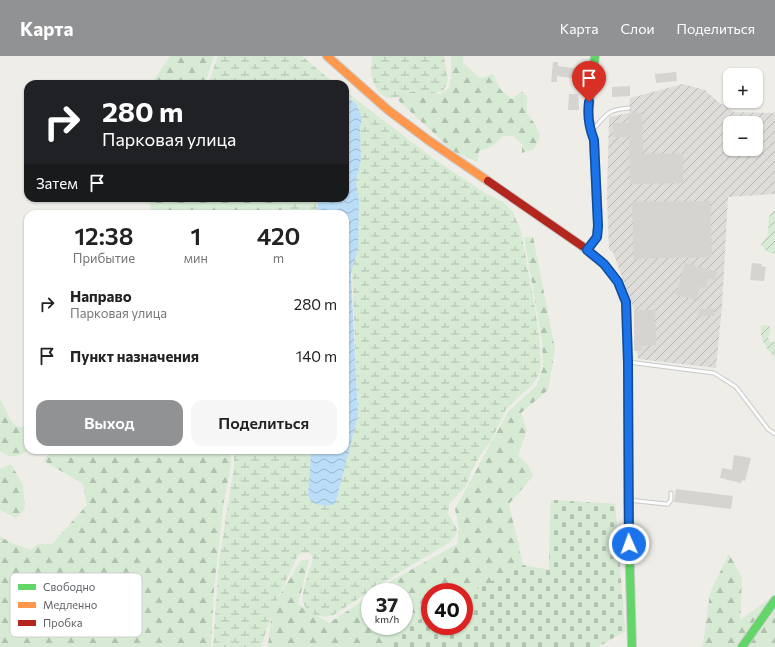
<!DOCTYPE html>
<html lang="ru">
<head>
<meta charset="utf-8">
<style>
  :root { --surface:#fff; --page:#f6f6f6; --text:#222; --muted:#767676; --accent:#909294 }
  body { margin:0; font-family:Commissioner,sans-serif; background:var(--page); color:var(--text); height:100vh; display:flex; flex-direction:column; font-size:15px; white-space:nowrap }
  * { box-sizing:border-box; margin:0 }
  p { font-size:13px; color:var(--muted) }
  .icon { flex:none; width:22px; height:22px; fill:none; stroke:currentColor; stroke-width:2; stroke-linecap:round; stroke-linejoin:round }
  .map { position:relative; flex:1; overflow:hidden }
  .sheet { position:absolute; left:24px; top:154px; width:325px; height:244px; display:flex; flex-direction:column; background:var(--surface); border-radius:12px; box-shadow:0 1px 3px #0004 }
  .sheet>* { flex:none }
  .guide { position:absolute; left:24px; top:24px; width:325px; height:122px; border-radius:12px; box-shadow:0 1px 3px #0004; background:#202124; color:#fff; overflow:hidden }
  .tools { position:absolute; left:723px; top:12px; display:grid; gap:8px }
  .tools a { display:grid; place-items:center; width:40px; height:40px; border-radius:8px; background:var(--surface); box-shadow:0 1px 3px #0004; font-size:20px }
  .speed { position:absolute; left:361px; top:527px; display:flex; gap:8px; font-size:20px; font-weight:700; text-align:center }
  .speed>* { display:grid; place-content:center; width:52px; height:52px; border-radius:50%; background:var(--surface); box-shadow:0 1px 3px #0004; line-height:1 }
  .speed small { font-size:10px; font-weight:400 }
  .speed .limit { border:6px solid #d22; background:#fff; color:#111 }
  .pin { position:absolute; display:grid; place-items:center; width:34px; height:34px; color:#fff; margin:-41px -17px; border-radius:50% 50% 50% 0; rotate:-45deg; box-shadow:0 0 4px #0007 }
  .pin .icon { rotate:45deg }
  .me { position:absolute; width:44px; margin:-22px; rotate:358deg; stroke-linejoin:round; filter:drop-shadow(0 0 3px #0008) }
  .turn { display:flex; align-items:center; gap:14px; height:84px; padding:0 12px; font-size:18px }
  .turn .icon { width:52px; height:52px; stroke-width:2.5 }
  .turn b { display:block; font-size:28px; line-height:34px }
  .then { display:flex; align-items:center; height:38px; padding:0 12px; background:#0003; gap:8px; font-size:15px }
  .eta { display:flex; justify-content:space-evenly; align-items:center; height:68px; text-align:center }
  .eta b { font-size:24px; font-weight:600; line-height:28px }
  .primary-button { display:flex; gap:8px; margin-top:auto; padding:8px 12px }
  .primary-button a { flex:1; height:46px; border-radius:12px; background:var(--accent); color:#fff; font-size:16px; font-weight:600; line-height:46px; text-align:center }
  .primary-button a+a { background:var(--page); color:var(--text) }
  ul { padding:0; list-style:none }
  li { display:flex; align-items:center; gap:12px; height:52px; padding:0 12px }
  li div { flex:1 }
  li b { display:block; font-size:15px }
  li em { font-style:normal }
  header { display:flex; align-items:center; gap:24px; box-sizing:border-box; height:56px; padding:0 20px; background:var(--accent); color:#fff }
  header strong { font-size:19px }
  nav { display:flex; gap:22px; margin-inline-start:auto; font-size:14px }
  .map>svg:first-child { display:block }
</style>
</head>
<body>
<header>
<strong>Карта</strong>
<nav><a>Карта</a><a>Слои</a><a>Поделиться</a></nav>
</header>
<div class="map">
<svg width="775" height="591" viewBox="0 0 775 591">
  <defs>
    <pattern id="industrial-furrows" width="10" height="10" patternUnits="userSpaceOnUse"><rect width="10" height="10" fill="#dedcd8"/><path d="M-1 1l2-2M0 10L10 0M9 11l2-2" fill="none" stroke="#b7b6b3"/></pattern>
    <pattern id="forest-firs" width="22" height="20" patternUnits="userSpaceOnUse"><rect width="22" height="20" fill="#d6ead4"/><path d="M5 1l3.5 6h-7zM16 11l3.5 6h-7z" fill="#b1c1b0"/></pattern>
    <pattern id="wetland-marsh" width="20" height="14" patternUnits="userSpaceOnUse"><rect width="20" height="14" fill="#d6ead4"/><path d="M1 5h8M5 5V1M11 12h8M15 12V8" fill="none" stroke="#b1c1b0"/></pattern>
    <pattern id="cemetery-stones" width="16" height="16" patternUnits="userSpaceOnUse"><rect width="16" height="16" fill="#d6ead4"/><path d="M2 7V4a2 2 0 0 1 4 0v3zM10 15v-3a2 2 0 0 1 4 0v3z" fill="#b1c1b0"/></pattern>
    <pattern id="garden-furrows" width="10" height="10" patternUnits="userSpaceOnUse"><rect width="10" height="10" fill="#d6ead4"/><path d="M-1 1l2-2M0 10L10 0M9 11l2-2" fill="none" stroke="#b1c1b0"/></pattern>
    <pattern id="water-waves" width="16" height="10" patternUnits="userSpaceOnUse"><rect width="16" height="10" fill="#bcddf8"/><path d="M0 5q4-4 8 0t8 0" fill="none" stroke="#9cb7cd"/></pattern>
  </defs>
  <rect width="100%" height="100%" fill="#eeede8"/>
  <path fill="url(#industrial-furrows)" fill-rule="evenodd" d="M683,28L705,34L718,46L734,56L775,57V138L728,141L722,250L716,312L638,303L637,295H634V254L613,196L609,194L607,142L609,61L629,57L630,42ZM730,67H756V93H730Z"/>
  <path fill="url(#forest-firs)" fill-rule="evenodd" d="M170,0H214L205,28H151Z
    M451,0H463V7L480,22L493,18L500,33L511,43L522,36L527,40V58L535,68L540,80L534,93L522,97V88L513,80H503C496,89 489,92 479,95L477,106L453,95L399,45L396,28L410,30L440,38L449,32L451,22Z
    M150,142H283L285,158H151Z
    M524,181H533L555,293L548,334L521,357L527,374L518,399L528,409L533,420L509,448L523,509L549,514L551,444L615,448L625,575L598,591H268L272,552L301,504H309L298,548L329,567L370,540V570H404V536H375L391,525L457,488L459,473L455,453L508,356L537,329L543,311L542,285ZM430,536H464V570H430Z
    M0,343C6,352 7,362 16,370L21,371L28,368L29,394C20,401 9,403 0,395Z
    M51,394H231V409L224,444L214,533L211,591H0V480L9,486L31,494L38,488H52L87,449L83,428L44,405Z
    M11,408L23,429L25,453L16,462L0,454V413Z
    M729,498L742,522L740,564L775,539V591H701L703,588L710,537Z"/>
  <path fill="url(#wetland-marsh)" d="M218,0H302L335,28H283L279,25H271L261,28H208Z
    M372,0H444L448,25L443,35C433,38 423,35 412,36C406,37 400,41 394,42C380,44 372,27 371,16C371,11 372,5 372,0Z
    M345,35L434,103L485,137L503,146L513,156L521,175L535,252L540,287L541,309L540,315L537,322L530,331L516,343L505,355L491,385L481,398L472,414L466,430L449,448L448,458L457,473L456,478L449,487L395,519L341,554C334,560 328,562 319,560C313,558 307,555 304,549C299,540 310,513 313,504L312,500L309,497H302L298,499L274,550L261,591H213L219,504L234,411V394H311L308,439L339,436C343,410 352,386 358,360L352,213L358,193L359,145L356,125L361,104L360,72L362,62L351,43L345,39Z
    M283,142H320L315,158H286Z"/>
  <path fill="url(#cemetery-stones)" d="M551,444L615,448L625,575L598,591H389L411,568L430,558V570H464V540L523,509L549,514Z"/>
  <path fill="url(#garden-furrows)" d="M775,154V198L767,196L761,189C763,185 767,182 768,178C769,168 766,160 775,154Z
    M764,269H767L770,271L771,274L768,281L770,286H775V302C768,295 758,282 761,270Z"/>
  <path fill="url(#water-waves)" d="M345,39L356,48L362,62L360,72L361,104L356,125L359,145L358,193L352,213L351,219L358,360L336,445L333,449C323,450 311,450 308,439L311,394H345V158H315L320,142H345Z"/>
  <path fill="#d5d4d1" d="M553,6H558V10L580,13L578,23L557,20V26H551Z
    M676,16L677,25L656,27L655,18Z
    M630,30V40L612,41V31Z
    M569,38H578L579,54H568Z
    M629,57H642L643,98H683V127L630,128L629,81H613V67H629Z
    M710,145L712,201L634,203L632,146Z
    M685,207L717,216L715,224L708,222L706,232L700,231L696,244L676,239Z
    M752,207L762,208L761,210L766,211L764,225L750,224Z
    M699,253H714V260H699Z
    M634,254H655L656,289L641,290V295H635Z
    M734,399L751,402L745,425L742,424L741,427L720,422L722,412L732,414Z
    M676,433L733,440L731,453L674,446Z"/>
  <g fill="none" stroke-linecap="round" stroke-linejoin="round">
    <g stroke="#c9c9c9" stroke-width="5">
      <path id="lane" d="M592,75C607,58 606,54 629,52
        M628,306L714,317L736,331L768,373L775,378
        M628,444L666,448H668L671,444V437"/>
    </g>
    <g stroke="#cacbca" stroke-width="10">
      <path id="fast" d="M589,51L595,0
        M582,190L604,208L618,226L626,247L628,306V444L632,591
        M742,591L775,544"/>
    </g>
    <g stroke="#cacbca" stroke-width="10">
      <path id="slow" d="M327,0L388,54L428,84L488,125
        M587,194L597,181L598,170L594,84C590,74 588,62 589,51"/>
    </g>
    <g stroke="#cacbca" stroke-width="10">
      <path id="jam" d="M488,125L582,190"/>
    </g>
    <use href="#lane" stroke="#fcfcfc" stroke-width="3"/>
    <use href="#fast" stroke="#63d668" stroke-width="8"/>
    <use href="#slow" stroke="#ff974d" stroke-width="8"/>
    <use href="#jam" stroke="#b3261e" stroke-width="8"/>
  </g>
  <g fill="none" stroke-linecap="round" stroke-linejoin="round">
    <g stroke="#114b97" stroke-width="10">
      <path id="route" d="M589,46C587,60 589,71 594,84L598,170L597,181L587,194L604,208L618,226L626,246L628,306L629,488"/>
    </g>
    <use href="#route" stroke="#1a73e8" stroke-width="7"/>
  </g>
  <rect x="10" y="517" width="132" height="64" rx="6" fill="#fff" stroke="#cfd0d1" stroke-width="1"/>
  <rect x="18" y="528" width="18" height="6" fill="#63d668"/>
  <rect x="18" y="546" width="18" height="6" fill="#ff974d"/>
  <rect x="18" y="564" width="18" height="6" fill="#b3261e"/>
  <g font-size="11" fill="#5e6167">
    <text x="43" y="535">Свободно</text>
    <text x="43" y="553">Медленно</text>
    <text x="43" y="571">Пробка</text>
  </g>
</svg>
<div class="tools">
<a>+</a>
<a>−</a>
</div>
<div class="speed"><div>37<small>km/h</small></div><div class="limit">40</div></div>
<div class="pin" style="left:589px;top:46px;background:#d93025"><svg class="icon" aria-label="arrive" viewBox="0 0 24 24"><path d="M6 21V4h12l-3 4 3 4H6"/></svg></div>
<svg class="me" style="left:629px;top:488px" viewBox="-20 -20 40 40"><circle r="17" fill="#1a73e8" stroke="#fff" stroke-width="3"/><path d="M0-11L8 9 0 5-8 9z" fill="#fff"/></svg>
<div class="guide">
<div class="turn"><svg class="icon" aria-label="right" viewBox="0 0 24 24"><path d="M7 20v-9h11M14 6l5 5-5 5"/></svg><div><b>280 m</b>Парковая улица</div></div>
<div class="then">Затем<svg class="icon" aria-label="arrive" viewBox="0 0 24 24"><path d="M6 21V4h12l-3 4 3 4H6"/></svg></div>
</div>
<section class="sheet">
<div class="eta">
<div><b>12:38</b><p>Прибытие</p></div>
<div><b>1</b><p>мин</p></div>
<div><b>420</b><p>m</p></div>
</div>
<ul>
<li><svg class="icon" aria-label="right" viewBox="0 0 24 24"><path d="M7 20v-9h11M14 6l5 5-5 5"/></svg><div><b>Направо</b><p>Парковая улица</p></div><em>280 m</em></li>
<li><svg class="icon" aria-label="arrive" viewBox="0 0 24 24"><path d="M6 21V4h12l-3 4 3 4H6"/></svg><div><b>Пункт назначения</b></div><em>140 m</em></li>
</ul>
<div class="primary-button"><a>Выход</a><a>Поделиться</a></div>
</section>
</div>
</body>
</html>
